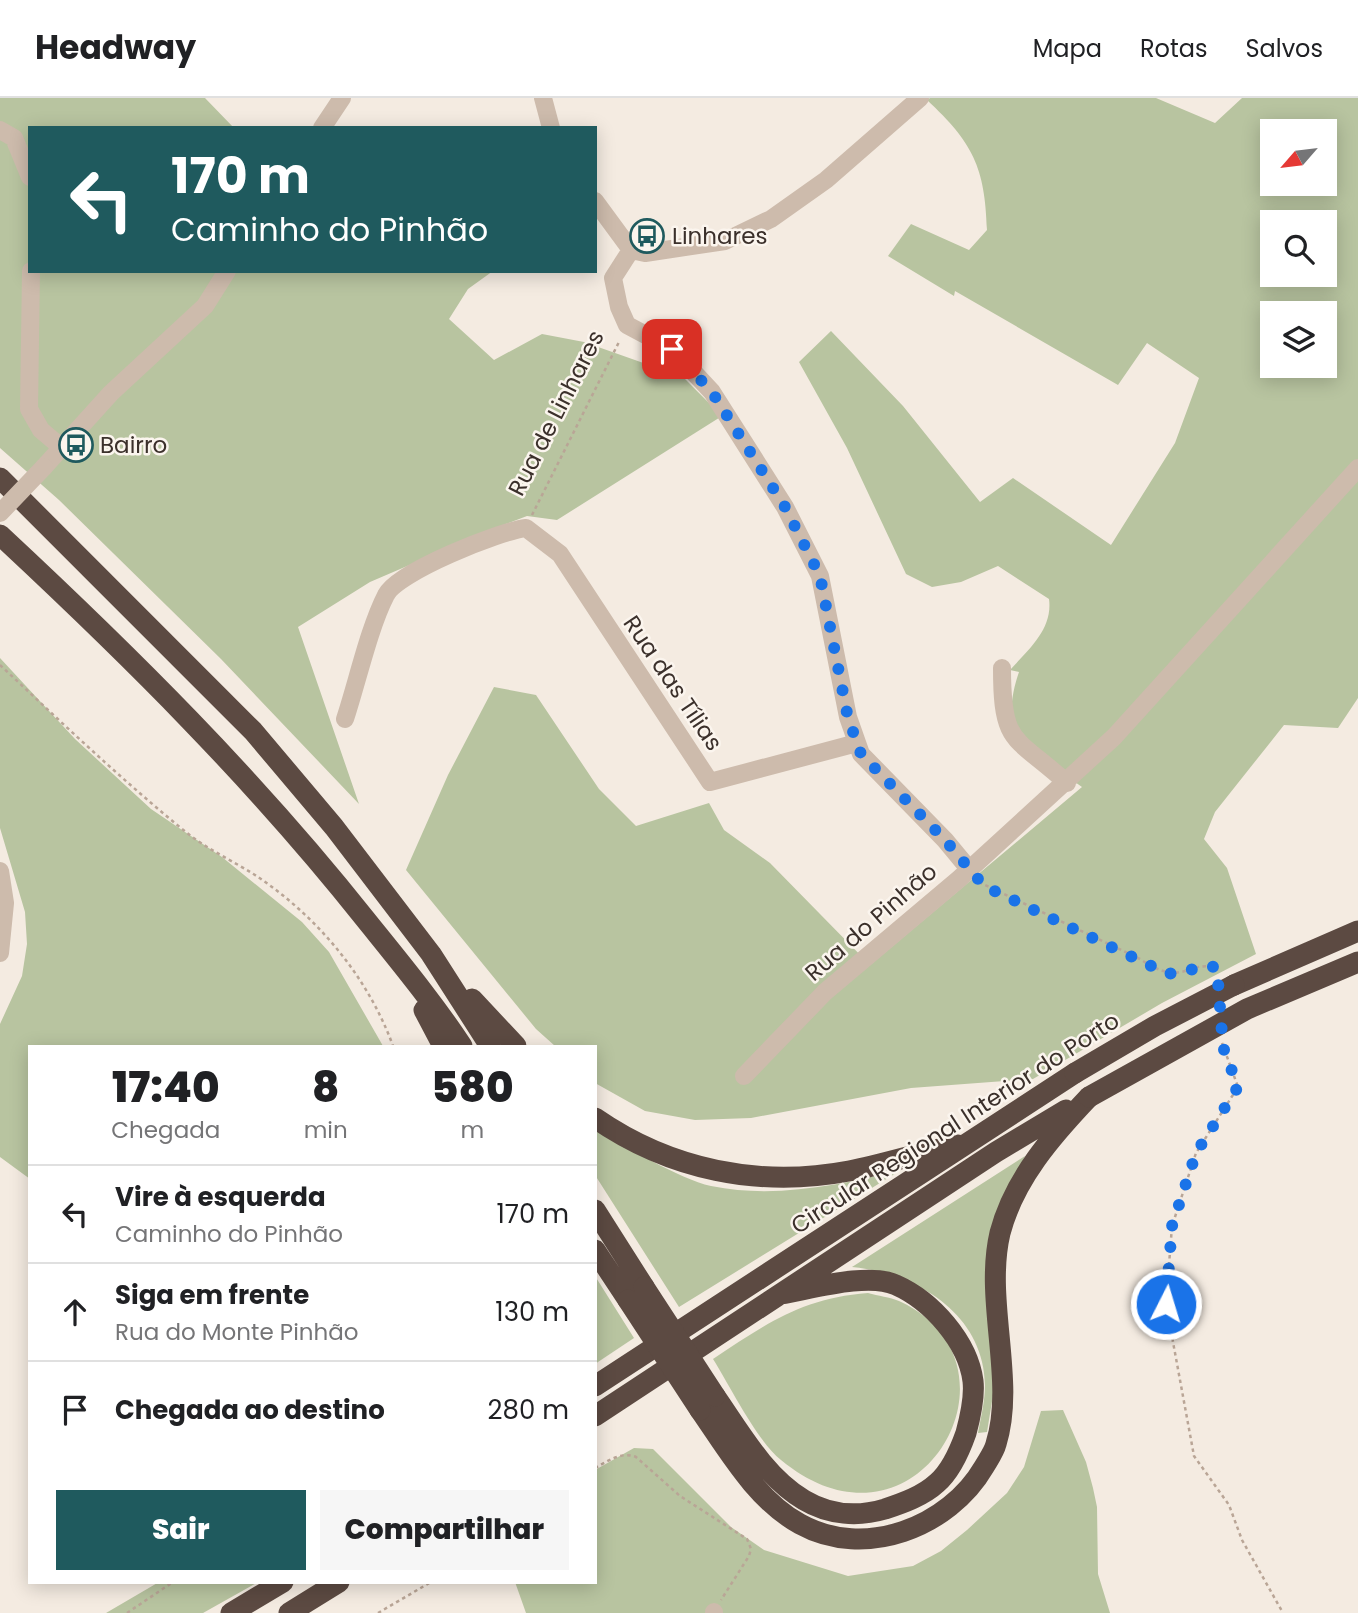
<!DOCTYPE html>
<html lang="pt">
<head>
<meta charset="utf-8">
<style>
  :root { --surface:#fff; --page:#f6f6f6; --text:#202124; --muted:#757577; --line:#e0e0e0; --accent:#1f5a5e }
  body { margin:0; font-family:Poppins,sans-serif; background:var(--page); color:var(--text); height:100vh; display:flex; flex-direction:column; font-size:26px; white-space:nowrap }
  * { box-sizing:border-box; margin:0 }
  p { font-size:23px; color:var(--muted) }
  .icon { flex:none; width:38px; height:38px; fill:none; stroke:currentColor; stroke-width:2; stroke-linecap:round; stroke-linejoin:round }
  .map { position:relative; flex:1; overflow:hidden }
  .details { position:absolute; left:28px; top:947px; width:569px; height:539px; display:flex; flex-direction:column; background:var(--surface); border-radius:0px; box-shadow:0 4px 18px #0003 }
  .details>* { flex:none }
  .top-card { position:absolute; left:28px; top:28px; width:569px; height:147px; border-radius:0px; box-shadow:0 4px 18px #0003; background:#1f5a5e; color:#fff; overflow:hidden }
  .needle { width:46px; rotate:242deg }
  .tools { position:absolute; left:1260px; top:21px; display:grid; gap:14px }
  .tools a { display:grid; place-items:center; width:77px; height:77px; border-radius:0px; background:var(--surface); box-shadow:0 4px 18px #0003; font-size:35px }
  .pin { position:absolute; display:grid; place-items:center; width:60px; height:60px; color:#fff; margin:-30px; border-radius:14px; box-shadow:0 4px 10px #0006 }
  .me { position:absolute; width:77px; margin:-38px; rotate:5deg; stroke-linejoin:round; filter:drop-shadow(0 0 5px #0008) }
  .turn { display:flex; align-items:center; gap:24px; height:147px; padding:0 28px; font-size:32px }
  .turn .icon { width:91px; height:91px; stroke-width:2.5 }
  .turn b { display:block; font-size:49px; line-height:60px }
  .eta { display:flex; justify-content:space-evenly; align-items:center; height:119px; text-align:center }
  .eta b { font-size:42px; font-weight:800; line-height:49px }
  .button { display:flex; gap:14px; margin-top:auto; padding:14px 28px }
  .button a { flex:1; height:80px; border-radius:0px; background:var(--accent); color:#fff; font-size:28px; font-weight:800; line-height:80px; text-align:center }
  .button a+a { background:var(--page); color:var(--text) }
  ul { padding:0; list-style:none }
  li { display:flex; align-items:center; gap:21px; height:98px; padding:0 28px; border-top:2px solid var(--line) }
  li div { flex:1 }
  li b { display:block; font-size:26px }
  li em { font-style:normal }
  header { display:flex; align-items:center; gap:42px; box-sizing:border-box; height:98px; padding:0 35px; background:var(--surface); border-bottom:2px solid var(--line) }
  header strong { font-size:33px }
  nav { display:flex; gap:38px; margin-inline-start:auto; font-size:24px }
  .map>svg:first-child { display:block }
</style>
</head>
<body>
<header>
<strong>Headway</strong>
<nav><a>Mapa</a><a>Rotas</a><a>Salvos</a></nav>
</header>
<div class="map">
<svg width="1358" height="1515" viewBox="0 0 1358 1515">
  <rect width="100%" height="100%" fill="#f4ebe1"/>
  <path fill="#b8c4a0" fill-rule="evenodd" d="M0,0H205L234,30H30V173H493L468,191L449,221L494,262L542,236L584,244L683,279L722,318L557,422L527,418L498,429L370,484L298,529L359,706L221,561L59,402L0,350Z
    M930,0H1156L1215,25L1242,0H1358V600L1338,630L1284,627L1215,714L1204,741L1227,770L1256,856L1162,905L1033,981L911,990L751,1020L695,1022L645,1013L595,985V948H555L536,931L406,772L448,677L494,589L536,597L599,691L636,728L709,705L724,732L770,765L870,867L1082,689C1063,675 1023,650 1014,629C1008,613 1014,588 1019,574L1010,572C1029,551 1053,531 1049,501L998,468L961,484L932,489L906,476L847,350L799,264L831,233L903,308L980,404L1013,380L1111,447L1175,345L1199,280L1147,245L1118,287L955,193L954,198L888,158L911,126L969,152L987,132C985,69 973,45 927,2ZM1272,33H1325V86H1272ZM1272,124H1325V177H1272ZM1272,215H1325V268H1272Z
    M0,560L75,641L151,711L222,759L302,824L329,854L383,948H30V1081L0,1059V926L22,878L27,846L25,814L0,730Z
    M595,1031C625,1048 679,1081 711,1088C775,1101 839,1087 901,1072L679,1209L595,1077Z
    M1025,1058L1005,1102L994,1291L987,1334L978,1335C981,1319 985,1303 985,1287C984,1215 915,1175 852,1169Z
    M595,1178L634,1240L595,1266Z
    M868,1195C878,1198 890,1199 899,1203C1036,1265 918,1475 781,1362C757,1343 730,1288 713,1261C766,1226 802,1200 868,1195Z
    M1063,1312L1086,1364L1093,1390L1097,1409L1098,1476L1110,1515H526L515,1484H595V1372L634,1350L653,1351L731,1429L764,1452L848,1478L913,1468L941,1453L967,1432L1007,1395L1024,1369L1041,1313Z
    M159,1484H258L203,1515H106Z"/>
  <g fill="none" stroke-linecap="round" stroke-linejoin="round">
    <path stroke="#b9a596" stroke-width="2.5" stroke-dasharray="3.5 3.5" stroke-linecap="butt" d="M532,417L620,242
      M0,567C61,624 122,682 187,735C207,751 233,763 255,777C317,818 368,879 393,948
      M979,784L1140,861C1184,891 1187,861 1217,870V876
      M1222,945L1238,989L1196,1055L1172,1128L1166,1206L1194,1358L1229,1407L1242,1442L1283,1515
      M595,1370C608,1363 622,1353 636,1359L680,1398L747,1441L751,1451L749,1458L721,1502
      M127,1515L173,1484
      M378,1515L431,1484"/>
    <path stroke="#cdbbac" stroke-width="18" d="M543,0L551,30
      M322,30L342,0
      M0,32L14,40L30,79
      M595,103L631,152
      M631,152L613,180L619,209L627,227L672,251L712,294L785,409L820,478L848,619L861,656L945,742L969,771
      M631,152L645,155L725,143L771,121L826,82L920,0
      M31,173L29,311L41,332L61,349
      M44,369L111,295L205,208L227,173
      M1002,570C1002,648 1014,637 1067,685
      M345,621C357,585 369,530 386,497C397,474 500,433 526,430L560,456L710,684L857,645
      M0,773L5,805L0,855
      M744,978L825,894L959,781L1114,639L1358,370
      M714,1514V1515"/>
    <path stroke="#5c4a42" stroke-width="21" d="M0,380L253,633L334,729L431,856L490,948
      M0,437C130,558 255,682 366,822C399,863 433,904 462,948
      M1234,887L1358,833
      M472,901L516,948
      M424,912L443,948
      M595,1020C670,1072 759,1090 849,1073C886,1066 921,1054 958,1047
      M595,1112L644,1189
      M595,1152L628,1202
      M595,1288L1075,975
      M715,1298C740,1334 765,1379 804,1402C829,1417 858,1419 885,1411C903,1405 923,1398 937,1385C951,1373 960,1352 966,1335C970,1320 975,1300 973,1283C968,1244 932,1203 896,1187C868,1174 811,1191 781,1196
      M700,1312C728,1352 756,1402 800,1426C865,1462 949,1429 984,1369C988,1362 994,1354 996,1346C1016,1282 984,1203 1000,1135C1014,1081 1052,1038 1089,999
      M595,1318L996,1054L1066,1012
      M231,1515L283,1484
      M289,1515L339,1484"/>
    <path stroke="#cdbbac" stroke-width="18" d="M0,415L44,369"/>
    <path stroke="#5c4a42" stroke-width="21" d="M1075,975L1155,928L1234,887
      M1089,999L1247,911L1358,864
      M644,1189L715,1298
      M628,1202L700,1312"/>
  </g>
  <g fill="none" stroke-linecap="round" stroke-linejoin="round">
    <path stroke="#1a73e8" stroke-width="12" stroke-dasharray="0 21.6" d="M672,251L712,294L785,409L820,478L848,620L861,656L945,742L984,788L1168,876L1211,868L1217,870L1223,949L1238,989L1196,1055L1172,1128L1166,1206"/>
  </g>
  <defs>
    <g id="bus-ring" transform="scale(1.75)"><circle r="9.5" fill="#fbf5ee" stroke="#1f5a5e" stroke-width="1.5"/><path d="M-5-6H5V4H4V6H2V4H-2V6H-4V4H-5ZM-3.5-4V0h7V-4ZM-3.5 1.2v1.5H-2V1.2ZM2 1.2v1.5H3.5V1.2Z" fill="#1f5a5e"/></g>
  </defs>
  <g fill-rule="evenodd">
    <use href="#bus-ring" x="647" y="138"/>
    <use href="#bus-ring" x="76" y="347"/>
  </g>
  <g text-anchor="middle" stroke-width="5" stroke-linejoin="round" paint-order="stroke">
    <g font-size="23" fill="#3b302b" stroke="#fbf5ee" text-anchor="start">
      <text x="672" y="146">Linhares</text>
      <text x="100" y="355">Bairro</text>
    </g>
    <g font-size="23" fill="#3b302b" stroke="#fbf5ee">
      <text transform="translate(556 315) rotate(-63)" y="8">Rua de Linhares</text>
      <text transform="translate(673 585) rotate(56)" y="8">Rua das Tílias</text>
      <text transform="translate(871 824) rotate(-41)" y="8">Rua do Pinhão</text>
      <text transform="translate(955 1025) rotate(-33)" y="8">Circular Regional Interior do Porto</text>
    </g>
  </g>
</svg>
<div class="tools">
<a><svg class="needle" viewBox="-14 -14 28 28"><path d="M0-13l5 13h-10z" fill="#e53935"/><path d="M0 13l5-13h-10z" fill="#757577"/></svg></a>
<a><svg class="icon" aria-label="search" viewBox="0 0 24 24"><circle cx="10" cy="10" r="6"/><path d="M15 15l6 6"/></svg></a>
<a><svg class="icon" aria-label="layers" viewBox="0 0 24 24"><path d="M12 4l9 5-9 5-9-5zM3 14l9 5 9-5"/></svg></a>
</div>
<div class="pin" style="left:672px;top:251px;background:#d93025"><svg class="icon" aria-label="arrive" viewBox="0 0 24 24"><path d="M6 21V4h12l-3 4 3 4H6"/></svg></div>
<svg class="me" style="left:1166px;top:1206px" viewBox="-20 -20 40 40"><circle r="17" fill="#1a73e8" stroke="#fff" stroke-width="3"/><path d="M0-11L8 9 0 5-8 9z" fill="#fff"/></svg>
<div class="top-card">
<div class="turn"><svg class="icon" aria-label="left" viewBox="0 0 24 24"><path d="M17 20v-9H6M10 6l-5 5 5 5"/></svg><div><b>170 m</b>Caminho do Pinhão</div></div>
</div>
<section class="details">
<div class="eta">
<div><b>17:40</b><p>Chegada</p></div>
<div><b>8</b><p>min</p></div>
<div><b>580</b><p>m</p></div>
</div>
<ul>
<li><svg class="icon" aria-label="left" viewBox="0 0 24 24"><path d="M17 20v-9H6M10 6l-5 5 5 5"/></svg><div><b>Vire à esquerda</b><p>Caminho do Pinhão</p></div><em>170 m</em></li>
<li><svg class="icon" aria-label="ahead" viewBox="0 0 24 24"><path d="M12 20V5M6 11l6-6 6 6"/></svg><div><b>Siga em frente</b><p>Rua do Monte Pinhão</p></div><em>130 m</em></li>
<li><svg class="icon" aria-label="arrive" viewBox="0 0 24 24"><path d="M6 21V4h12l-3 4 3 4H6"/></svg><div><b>Chegada ao destino</b></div><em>280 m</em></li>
</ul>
<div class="button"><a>Sair</a><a>Compartilhar</a></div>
</section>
</div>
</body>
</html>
